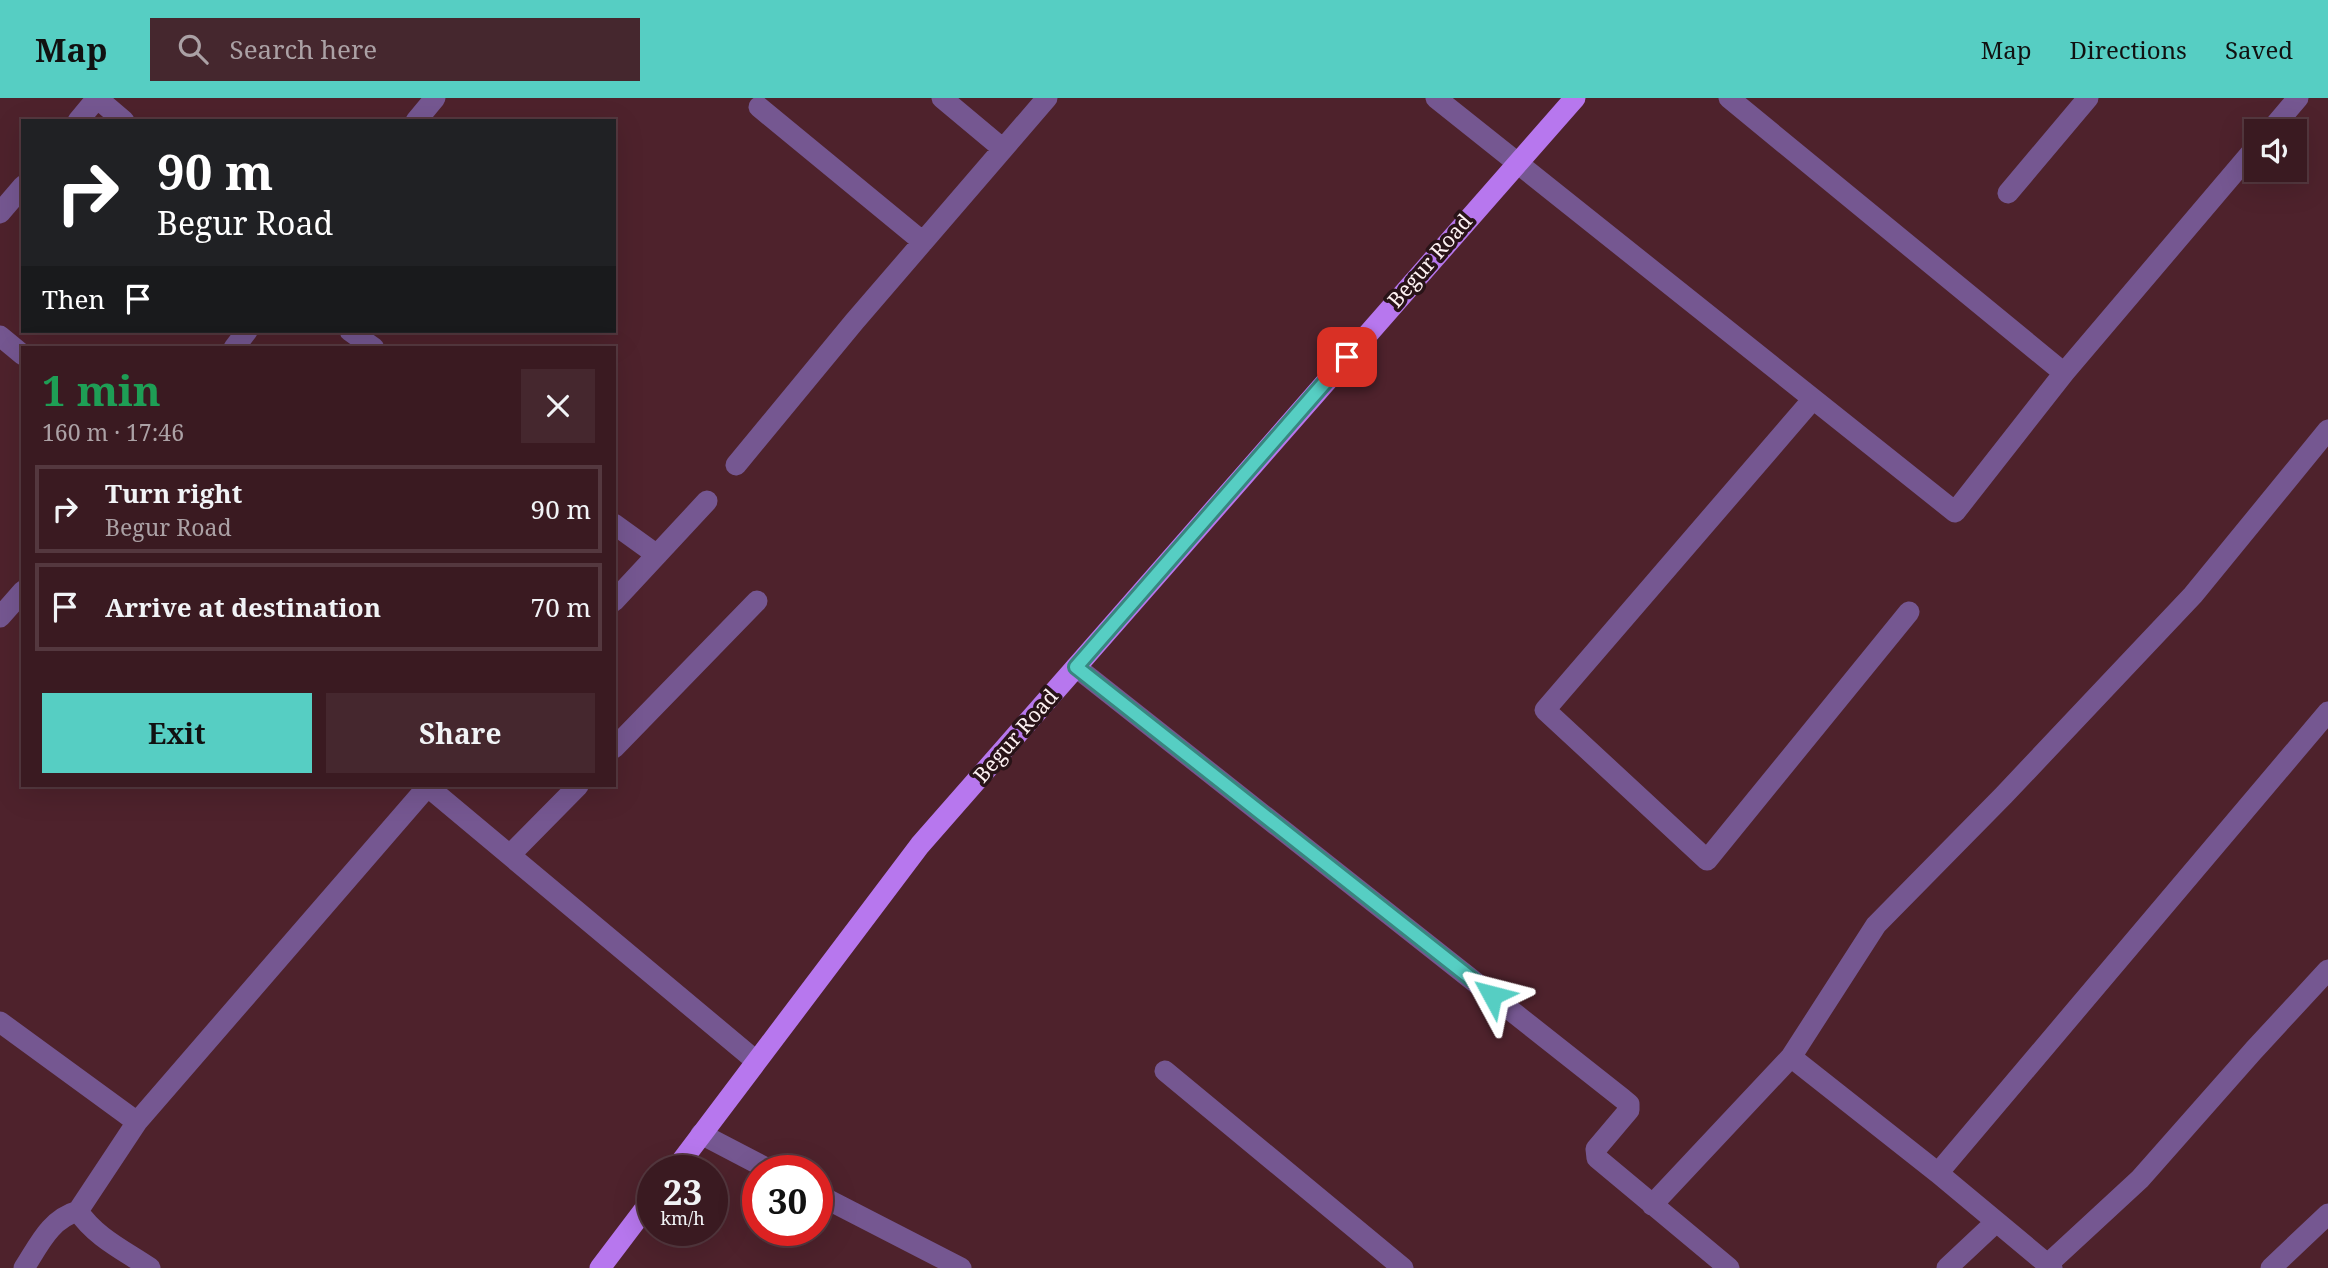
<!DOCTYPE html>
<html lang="en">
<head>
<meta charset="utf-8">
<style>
  :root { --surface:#3a1a21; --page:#45272e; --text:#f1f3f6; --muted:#aba1a5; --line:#54383f; --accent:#56cec3 }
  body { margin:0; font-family:"Noto Serif",serif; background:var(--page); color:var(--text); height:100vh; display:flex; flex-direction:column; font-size:26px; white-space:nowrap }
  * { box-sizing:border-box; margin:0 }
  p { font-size:23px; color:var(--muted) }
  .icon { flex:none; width:38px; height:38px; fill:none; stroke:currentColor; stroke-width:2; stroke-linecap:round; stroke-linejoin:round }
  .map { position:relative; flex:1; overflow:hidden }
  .sheet { position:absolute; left:21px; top:248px; width:595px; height:441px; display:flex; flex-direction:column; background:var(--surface); border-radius:0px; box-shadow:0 7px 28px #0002,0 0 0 2px var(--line) }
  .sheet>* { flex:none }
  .guide { position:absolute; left:21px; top:21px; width:595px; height:214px; border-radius:0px; box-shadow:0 7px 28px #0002,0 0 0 2px var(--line); background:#202124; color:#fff; overflow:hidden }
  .controls { position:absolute; left:2244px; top:21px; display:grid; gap:14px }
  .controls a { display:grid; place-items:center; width:63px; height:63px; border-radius:0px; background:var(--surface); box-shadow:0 7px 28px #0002,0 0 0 2px var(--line); font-size:35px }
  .speed { position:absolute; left:637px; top:1057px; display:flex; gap:14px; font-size:35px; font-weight:700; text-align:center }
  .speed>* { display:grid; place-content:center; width:91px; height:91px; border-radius:50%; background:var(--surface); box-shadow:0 7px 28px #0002,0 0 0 2px var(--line); line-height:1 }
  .speed small { font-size:18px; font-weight:400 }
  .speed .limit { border:10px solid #d22; background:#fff; color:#111 }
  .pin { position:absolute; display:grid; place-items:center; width:60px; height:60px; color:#fff; margin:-30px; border-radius:14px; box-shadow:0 4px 10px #0006 }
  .me { position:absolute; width:77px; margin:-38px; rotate:308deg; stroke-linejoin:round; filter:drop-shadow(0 0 5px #0008) }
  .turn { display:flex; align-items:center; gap:24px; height:147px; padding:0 21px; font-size:32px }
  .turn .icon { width:91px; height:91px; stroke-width:2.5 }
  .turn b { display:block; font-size:49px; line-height:60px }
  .then { display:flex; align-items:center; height:66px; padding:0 21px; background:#0003; gap:14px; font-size:26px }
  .round { display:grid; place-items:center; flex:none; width:74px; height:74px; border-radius:0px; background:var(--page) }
  .summary { display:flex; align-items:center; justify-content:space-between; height:119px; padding:0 21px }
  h1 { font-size:42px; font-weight:700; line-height:52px; color:#1e9e55 }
  .action { display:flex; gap:14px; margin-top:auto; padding:14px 21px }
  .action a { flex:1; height:80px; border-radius:0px; background:var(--accent); color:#111; font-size:28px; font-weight:700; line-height:80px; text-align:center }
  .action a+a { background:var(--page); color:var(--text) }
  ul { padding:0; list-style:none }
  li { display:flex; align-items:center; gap:21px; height:88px; margin:0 14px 10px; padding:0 7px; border:4px solid var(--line); border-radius:0px }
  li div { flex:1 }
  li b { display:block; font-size:26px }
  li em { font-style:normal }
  header { display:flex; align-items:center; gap:42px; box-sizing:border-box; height:98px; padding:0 35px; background:var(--accent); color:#111 }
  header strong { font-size:33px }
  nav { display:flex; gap:38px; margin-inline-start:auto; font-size:24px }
  .search { width:490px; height:63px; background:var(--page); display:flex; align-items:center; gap:18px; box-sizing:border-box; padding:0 24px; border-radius:0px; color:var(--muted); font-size:26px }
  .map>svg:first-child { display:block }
</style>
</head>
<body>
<header>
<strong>Map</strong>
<div class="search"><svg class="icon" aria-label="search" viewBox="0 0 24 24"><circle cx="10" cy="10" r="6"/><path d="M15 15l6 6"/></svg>Search here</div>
<nav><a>Map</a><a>Directions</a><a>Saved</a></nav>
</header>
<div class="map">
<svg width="2328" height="1170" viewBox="0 0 2328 1170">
  <rect width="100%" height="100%" fill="#4e222c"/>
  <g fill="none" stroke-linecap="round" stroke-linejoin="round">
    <path stroke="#755791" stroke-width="21" d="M942,0L1003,51
      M1436,0L1955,414L2064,275L2256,49
      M1729,0L2064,275
      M759,9L923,144
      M78,23L97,0L124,23
      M416,23L435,0
      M2270,33L2298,0
      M2008,95L2088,0
      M0,115L23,88
      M350,233L374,250
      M0,238L23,257
      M234,250L247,233
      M1813,301L1545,612L1707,762L1909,514
      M736,367L854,224L1047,0
      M614,426L657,457
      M614,503L707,403
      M0,519L23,493
      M1076,569L1623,1001L1629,1006V1012L1596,1051L1597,1060L1729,1170
      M614,650L757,503
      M427,688L756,963
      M510,757L578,688
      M0,924L137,1024
      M1791,959L1938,1075L2052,1170
      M1165,973L1403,1170
      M701,1036L772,1073
      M1938,1075L2328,614
      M817,1096L961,1170
      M1652,1107L1791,959L1876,827L2004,697L2193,497L2328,332
      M2048,1166L2140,1081L2254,952L2328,872
      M24,1170C39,1147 50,1121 78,1113
      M150,1170C125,1153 95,1139 78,1113L137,1024L428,688
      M1947,1170L1996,1124
      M2271,1170L2328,1116"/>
    <path stroke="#b777ee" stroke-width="21" d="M674,1073L920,747L1575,0
      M600,1170L653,1100"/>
  </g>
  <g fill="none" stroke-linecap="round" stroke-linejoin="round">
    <g stroke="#38867f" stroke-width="18">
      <path id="route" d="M1347,259L1076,569L1492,897"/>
    </g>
    <use href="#route" stroke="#56cec3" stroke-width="12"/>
  </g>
  <g text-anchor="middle" stroke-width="7" stroke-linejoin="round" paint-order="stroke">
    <g font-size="21" fill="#fdf1f2" stroke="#281317">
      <text transform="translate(1430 163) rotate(-49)" y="7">Begur Road</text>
      <text transform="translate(1016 638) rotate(-49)" y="7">Begur Road</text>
    </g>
  </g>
</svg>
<div class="controls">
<a><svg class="icon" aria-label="sound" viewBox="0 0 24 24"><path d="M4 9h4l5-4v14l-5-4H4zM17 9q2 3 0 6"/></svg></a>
</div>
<div class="speed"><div>23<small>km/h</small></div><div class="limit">30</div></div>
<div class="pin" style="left:1347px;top:259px;background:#d93025"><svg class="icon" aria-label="arrive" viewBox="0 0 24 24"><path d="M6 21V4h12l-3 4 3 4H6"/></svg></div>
<svg class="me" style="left:1492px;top:897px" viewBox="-20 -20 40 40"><path d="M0-17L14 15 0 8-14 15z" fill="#56cec3" stroke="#fff" stroke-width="4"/></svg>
<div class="guide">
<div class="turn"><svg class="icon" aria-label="right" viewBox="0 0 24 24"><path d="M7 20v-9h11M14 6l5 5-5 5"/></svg><div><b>90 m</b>Begur Road</div></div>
<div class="then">Then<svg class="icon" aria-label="arrive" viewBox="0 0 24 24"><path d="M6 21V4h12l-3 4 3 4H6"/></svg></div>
</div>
<section class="sheet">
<div class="summary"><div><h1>1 min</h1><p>160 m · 17:46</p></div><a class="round"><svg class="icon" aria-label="close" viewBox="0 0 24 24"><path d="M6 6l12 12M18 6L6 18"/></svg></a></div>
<ul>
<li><svg class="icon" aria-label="right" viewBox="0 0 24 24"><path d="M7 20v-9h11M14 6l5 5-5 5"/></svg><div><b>Turn right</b><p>Begur Road</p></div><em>90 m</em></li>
<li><svg class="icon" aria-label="arrive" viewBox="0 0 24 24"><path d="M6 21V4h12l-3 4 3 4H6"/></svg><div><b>Arrive at destination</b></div><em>70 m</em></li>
</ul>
<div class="action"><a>Exit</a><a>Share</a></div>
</section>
</div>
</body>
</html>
